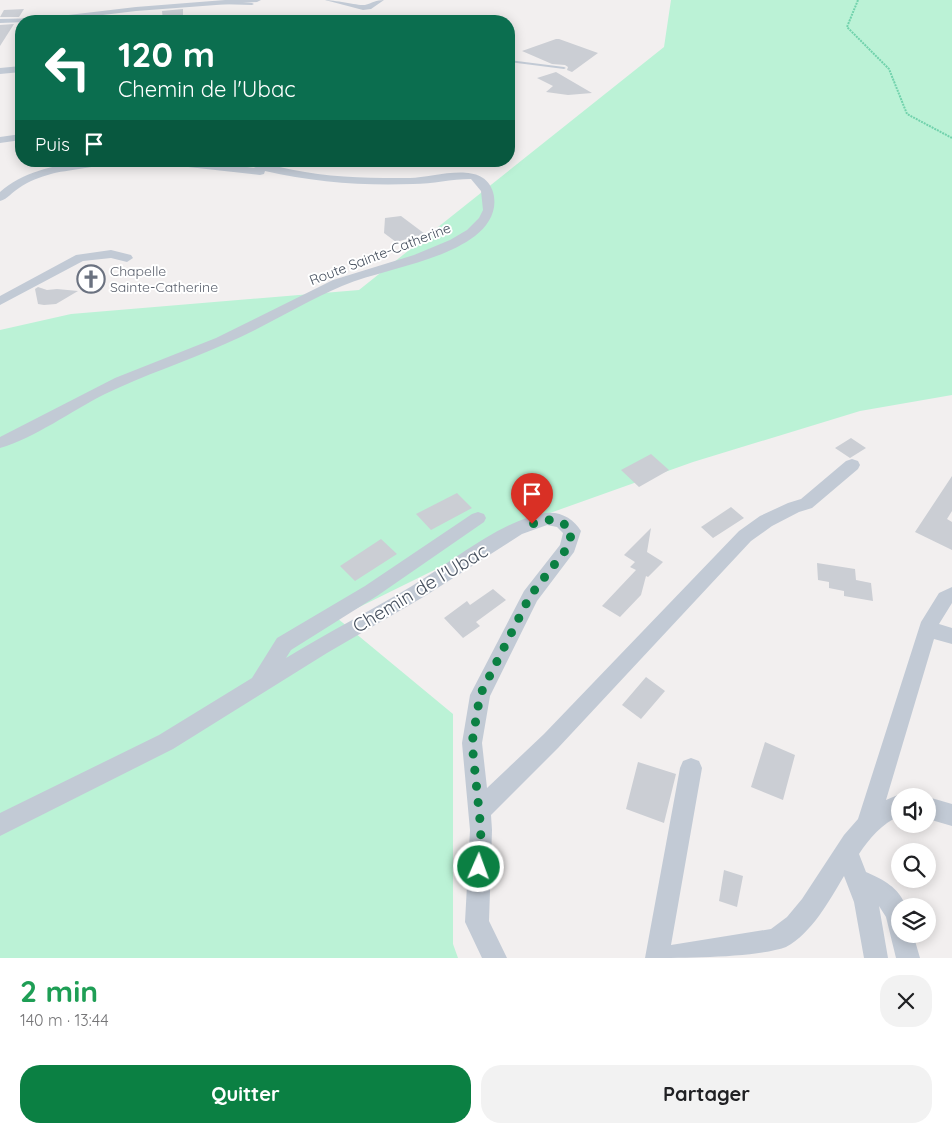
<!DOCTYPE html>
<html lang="fr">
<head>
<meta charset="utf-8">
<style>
  :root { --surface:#fff; --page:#f2f2f2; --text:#202124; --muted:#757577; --accent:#0b8043 }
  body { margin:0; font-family:Quicksand,sans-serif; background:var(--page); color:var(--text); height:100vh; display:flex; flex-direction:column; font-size:19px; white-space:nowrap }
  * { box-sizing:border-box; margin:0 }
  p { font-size:16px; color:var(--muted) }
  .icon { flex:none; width:28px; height:28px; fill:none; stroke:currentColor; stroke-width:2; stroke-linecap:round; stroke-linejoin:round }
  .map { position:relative; height:958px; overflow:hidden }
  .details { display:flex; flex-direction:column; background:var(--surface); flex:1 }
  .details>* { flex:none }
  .banner { position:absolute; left:15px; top:15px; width:500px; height:152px; border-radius:20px; box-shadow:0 2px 12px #0003; background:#0b6e4f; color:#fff; overflow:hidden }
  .fabs { position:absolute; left:891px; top:788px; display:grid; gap:10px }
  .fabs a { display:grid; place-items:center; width:45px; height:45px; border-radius:50%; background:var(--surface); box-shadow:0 2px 12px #0003; font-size:25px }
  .pin { position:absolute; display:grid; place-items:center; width:42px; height:42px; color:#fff; margin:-51px -21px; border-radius:50% 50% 50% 0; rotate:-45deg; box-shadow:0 0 5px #0007 }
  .pin .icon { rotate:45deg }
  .me { position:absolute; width:55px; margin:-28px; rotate:2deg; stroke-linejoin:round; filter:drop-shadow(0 0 4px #0008) }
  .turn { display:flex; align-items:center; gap:18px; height:105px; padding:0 20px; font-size:22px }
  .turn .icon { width:65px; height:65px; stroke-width:2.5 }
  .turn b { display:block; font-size:35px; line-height:42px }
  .then { display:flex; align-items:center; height:48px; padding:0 20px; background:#0003; gap:10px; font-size:19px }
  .round { display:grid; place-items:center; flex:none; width:52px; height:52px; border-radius:20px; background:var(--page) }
  .overview { display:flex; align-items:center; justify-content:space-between; height:85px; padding:0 20px }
  h1 { font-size:30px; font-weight:800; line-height:38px; color:#1e9e55 }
  .button { display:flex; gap:10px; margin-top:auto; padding:10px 20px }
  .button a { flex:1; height:58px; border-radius:20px; background:var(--accent); color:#fff; font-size:20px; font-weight:800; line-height:58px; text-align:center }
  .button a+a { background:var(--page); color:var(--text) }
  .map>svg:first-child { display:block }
</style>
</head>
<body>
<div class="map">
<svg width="952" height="958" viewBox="0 0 952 958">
  <rect width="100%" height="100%" fill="#f2efef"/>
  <path fill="#bbf2d6" d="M671,0H952V395L860,411L693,462L550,513L337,618L453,714V944L458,958H0V330L71,314L359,290L664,47Z"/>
  <path fill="#cbced4" d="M24,9L19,17H0L4,10Z
    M183,9V21H163L162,11Z
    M14,24L0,46V25Z
    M556,39H559L598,53L572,72L567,70L568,67L565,65L552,64L522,51Z
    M556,72L592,93L568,95L546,92L553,86L537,78Z
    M401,216L425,234L396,242L384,233L385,218Z
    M38,287L47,290L57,289L78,291L56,304L44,305L38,304L35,289Z
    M851,438L866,448L850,458L835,448Z
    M651,454L669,470L639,487L621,470Z
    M952,476V511L947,519L952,522V550L915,532Z
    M457,493L472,508L431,530L416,514Z
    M731,507L744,518L713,538L701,527Z
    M651,528L647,552L663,562L648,577L646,576L641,595L620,617L602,606L636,570L630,567L635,562L624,555Z
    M381,539L397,554L355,581L340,566Z
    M817,563L855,569L856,580L871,583L873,601L844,596V591L829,588V582L818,580Z
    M493,589L506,600L476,622L480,626L463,638L444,618L467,601L470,605Z
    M646,677L665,691L641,719L622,705Z
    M765,742L795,755L783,800L751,787Z
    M638,762L676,774L664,823L626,809Z
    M724,870L743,876L737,907L719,901Z"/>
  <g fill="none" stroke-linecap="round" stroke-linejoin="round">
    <path stroke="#71d2ac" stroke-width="2" stroke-dasharray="2 1" stroke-linecap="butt" d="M858,0L847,27L889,69L907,114L952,138"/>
    <path fill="#c2cad5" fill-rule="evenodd" d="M217,2L252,3L254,4L252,5L216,4Z
      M509,60L564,67L566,68L564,69L509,62Z"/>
    <path fill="#c2cad5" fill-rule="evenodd" d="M225,0H261L257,2L136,11L53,21L0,23V19L43,18L136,7Z
      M325,0C334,0 361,6 365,5C372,3 376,0 384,0L371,9L363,10Z
      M21,66V72L0,74V68Z
      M21,134V140L0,143V137Z
      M82,161H112C105,167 64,170 51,174C40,177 29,181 19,188C12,192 8,199 0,201V192C22,172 53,166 82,161Z
      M156,161H192L256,168L239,161C261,161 283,169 305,172C339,178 375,178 410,178C434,178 483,159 493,192C498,210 489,225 475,236C439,263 383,269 342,286C302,303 265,327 225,344C185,362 144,375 105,394C71,411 35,438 0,448V437L115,378L216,338L333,280L414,255L450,240L467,230L479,218L483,210L481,191L471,179C451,179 433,184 413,184C363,186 313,182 265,171L264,174L260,175L161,164Z
      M111,250L131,255L133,258L127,262L111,258L83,261L0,305V296L76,255Z
      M852,459L858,461L860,465L858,469L812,508L799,512L772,526L751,541L558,748L491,815L492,830L489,921L507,958H482L465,922L470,830L462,743L470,695L524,591L560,545L563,533L557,527L547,525L522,534L425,596L327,653L173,749L0,836V813L159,735L252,678L277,638L365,586L472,514L478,512L484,514L486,518L484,522L377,596L291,650L286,658C327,633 370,611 412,586C451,563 501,520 546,513C560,511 574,519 581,531L574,552L537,601L490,696L482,743L487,788L544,734L739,531L760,516L788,503L801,499L846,461Z
      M952,587V603L939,624L952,628V644L934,639L886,800L900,794L905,796H900V816C882,823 869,839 859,854L866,872C884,880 898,887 906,906H900V934H913L920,958H896L886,917L879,906L888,958H864L854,902L844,876C829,901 812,933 786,947C756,958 681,958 645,958L680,768L683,761L691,758L699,761L702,768L671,945L771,929L787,917L802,899L844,835L858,819L921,622L939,593Z
      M928,797L952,804V826L928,819Z"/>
  </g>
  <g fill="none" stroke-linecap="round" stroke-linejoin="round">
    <path stroke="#0b8043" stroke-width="9" stroke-dasharray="0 16.2" d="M479,867L481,830L472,743L480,695L530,596L568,547L572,531C558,517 551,518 532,524"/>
  </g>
  <defs>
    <g id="church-ring" transform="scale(1.4375)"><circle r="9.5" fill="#fff" stroke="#6b7280" stroke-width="1.5"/><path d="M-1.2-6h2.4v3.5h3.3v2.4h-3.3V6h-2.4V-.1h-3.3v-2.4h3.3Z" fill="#6b7280"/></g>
  </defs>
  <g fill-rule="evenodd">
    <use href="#church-ring" x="91" y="279"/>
  </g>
  <g text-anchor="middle" stroke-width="4" stroke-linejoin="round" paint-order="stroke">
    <g font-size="14" fill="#46505e" stroke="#fff">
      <text transform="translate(380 254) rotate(-21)" y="5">Route Sainte-Catherine</text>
    </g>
    <g font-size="14" fill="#5b616d" stroke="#fff" text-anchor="start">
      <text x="110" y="276">Chapelle<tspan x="110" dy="16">Sainte-Catherine</tspan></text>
    </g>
    <g font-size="19" fill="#46505e" stroke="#fff">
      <text transform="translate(420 588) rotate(-31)" y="7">Chemin de l'Ubac</text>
    </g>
  </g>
</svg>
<div class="fabs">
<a><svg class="icon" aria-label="sound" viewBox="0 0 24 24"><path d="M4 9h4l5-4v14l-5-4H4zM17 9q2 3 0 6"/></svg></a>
<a><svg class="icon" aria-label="search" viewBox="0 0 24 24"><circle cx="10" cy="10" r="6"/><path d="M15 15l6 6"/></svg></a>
<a><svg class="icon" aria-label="layers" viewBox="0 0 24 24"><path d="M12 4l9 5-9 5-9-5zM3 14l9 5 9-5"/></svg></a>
</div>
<div class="pin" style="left:532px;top:524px;background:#d93025"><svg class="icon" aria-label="arrive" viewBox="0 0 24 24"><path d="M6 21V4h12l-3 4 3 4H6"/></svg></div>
<svg class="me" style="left:479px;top:867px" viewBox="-20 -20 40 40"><circle r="17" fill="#0b8043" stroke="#fff" stroke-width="3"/><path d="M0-11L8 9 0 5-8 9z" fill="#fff"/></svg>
<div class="banner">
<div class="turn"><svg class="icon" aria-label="left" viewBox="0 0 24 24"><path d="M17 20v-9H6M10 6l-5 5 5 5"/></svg><div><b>120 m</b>Chemin de l'Ubac</div></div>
<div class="then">Puis<svg class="icon" aria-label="arrive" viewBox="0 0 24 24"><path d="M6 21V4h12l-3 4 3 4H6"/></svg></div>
</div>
</div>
<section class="details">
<div class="overview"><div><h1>2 min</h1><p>140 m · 13:44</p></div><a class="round"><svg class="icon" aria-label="close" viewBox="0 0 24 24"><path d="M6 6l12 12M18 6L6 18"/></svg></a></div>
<div class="button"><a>Quitter</a><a>Partager</a></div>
</section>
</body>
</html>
